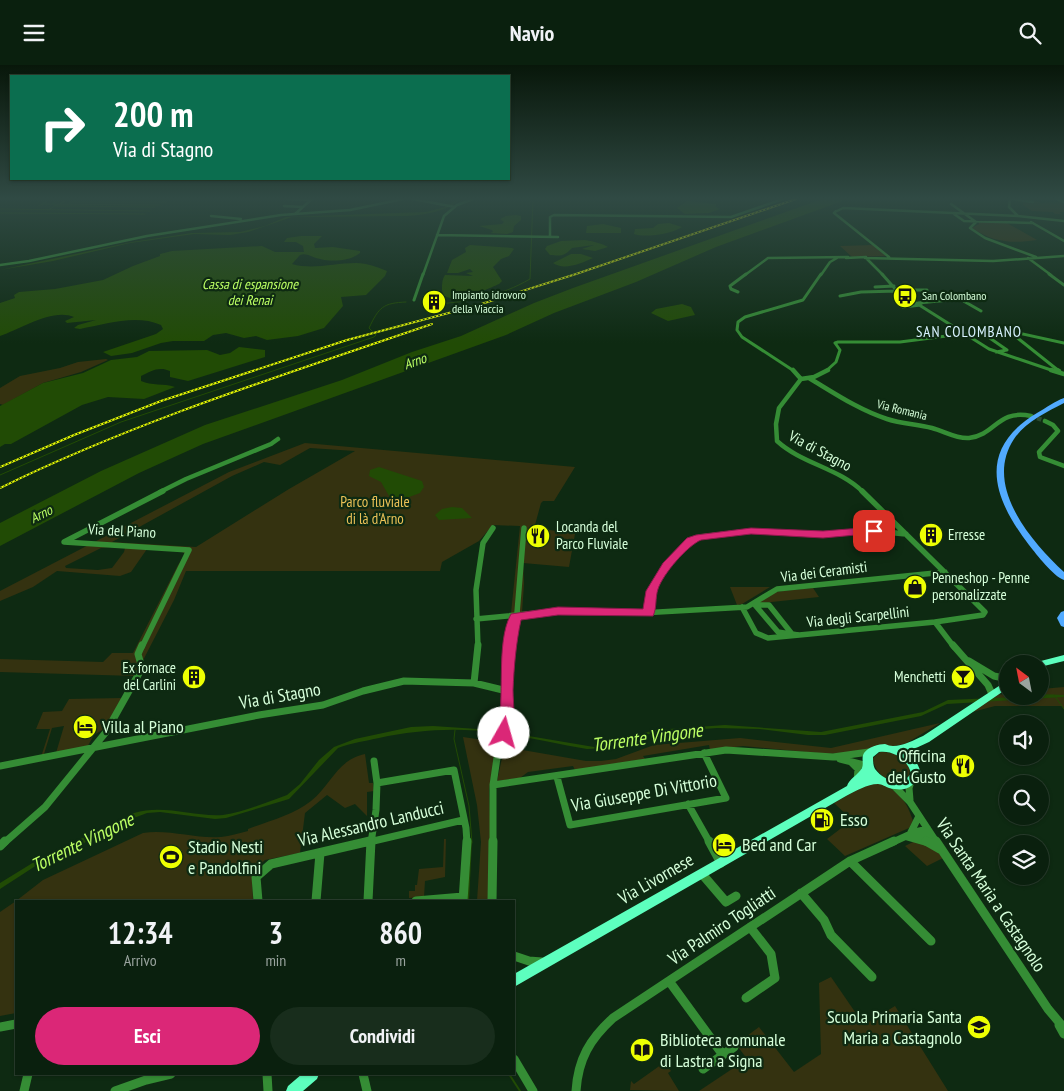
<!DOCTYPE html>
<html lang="it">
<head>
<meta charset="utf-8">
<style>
  :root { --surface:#0a200e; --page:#182d1c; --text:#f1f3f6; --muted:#99a39e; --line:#2a3e2e; --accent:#db2777 }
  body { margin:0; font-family:"PT Sans Narrow",sans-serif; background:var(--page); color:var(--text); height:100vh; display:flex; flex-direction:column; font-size:19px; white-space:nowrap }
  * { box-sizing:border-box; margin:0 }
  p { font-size:16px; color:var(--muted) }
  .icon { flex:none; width:28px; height:28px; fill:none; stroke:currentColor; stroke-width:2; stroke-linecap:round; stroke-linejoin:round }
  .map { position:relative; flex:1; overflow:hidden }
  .details { position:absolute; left:15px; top:835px; width:500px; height:175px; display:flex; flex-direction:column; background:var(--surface); border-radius:0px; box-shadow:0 1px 4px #0004,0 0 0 1px var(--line) }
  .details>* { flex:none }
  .guide { position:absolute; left:10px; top:10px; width:500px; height:105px; border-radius:0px; box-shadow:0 1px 4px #0004,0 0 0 1px var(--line); background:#0b6e4f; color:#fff; overflow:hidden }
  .needle { width:32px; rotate:328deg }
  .controls { position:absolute; left:999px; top:590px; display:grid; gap:10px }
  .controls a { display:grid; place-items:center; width:50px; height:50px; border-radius:50%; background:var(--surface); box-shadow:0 1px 4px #0004,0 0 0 1px var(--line); font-size:25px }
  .pin { position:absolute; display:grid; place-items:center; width:42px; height:42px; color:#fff; margin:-21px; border-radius:10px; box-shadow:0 2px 8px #0006 }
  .me { position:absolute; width:55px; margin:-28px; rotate:7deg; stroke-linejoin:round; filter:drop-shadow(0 0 4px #0008) }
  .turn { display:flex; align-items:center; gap:18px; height:105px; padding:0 20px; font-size:22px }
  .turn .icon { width:65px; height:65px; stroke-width:2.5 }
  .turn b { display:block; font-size:35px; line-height:42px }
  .eta { display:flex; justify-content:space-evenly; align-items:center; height:85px; text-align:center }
  .eta b { font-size:30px; font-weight:600; line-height:35px }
  .button { display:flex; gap:10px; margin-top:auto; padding:10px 20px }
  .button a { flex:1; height:58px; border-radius:30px; background:var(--accent); color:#fff; font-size:20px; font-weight:600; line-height:58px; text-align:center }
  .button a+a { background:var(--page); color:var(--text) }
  header { display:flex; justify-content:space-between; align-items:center; height:65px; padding:0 20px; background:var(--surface); font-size:22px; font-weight:600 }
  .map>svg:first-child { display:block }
</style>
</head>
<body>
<header><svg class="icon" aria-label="menu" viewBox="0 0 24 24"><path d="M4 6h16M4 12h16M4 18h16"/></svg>Navio<svg class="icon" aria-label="search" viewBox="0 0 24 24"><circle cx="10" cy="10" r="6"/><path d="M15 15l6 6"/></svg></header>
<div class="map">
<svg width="1064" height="1026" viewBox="0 0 1064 1026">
  <rect width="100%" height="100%" fill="#0e2a12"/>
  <path fill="#343210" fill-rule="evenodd" d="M1033,134L1040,138L1064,137V147H1059L1062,149H1055L1053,147L1032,146L1023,140V136L1035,137Z
    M979,156L1007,158L1037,175C1011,179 993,177 972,163L979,159Z
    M873,180L886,191L852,192L840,181Z
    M106,294L108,295L81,307L43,318L3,340L0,339V323L20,311L60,303L78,297Z
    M305,378L575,402L554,436H543L541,438L535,460L537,463L575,469L569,502L523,498L524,519L522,548H511L520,461L493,460L479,476L442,497L440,506H186L174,535L135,611L0,607V594L103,597L112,588H133L178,500L185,489L181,486L147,484L131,507L120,511L57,506L33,522L0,536V526L229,407ZM310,383L355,386L289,424L196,482L112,477L232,411L264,397L280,400ZM110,482L125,483L124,487L112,503L98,505L66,503L65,501L101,483Z
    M730,522H770L742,539L737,540Z
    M813,523L819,532L753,539L774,527Z
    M1064,622V644L1062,641H995L961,650L990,630L1007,629L1008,631H1040V627H1043L1041,624Z
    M122,633L107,662L94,670L86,684L41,692L50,664H36L43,647L62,646L69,634ZM64,661L56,688L44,689L52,663Z
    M940,658L905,679L851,688L827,689L743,681L710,685L709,680L643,691L645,694L575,705L573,701L528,707L520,713L497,716L504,684L511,683L586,696H601L616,694L654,680L740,673L831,683Z
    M463,672L497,677L489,725L491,778L489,836H477L481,777L477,740Z
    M880,687C894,686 902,692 910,703L909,711C894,724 874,710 873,693Z
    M365,689L369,718H373L374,726L367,727V751L355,739L345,743L327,730L305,748L300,788L265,795L252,807L253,836H16L43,815L143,768C169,764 195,774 221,772C230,771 239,768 248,766V764C269,756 293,750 311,736C332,719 337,695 365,689Z
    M879,718C898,725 907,736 913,756L909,763L845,791L827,774L852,755L834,738L864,721Z
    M444,774H446L445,812L425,816L424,832L409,833V826H415V820H417L419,804L443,802Z
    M915,776L937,785L943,793L927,801L905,781Z
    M16,836V948L0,951V847Z
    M831,912L864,960L895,941L948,1026H699L747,994L736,979L759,962L794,1007L821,989L819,918Z
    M665,997L671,1006L668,1008L679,1026L630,1025L631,1016L634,1019Z"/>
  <path fill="#214b05" d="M458,134H461C446,147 424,150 406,151L292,152L248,167L230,170L194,169L130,178L53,196L0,205L132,177L192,168L240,167L265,161L286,152L426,147L445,142Z
    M822,134H848L716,182L636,217L554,248L506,270L203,379L139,408L0,481V458L101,406L205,360L342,315L412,287L461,271L534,238L573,223Z
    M687,136L716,139V142L720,144L709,148L685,149L677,143Z
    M516,150L521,151V155L514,161L513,167L507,169L490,168L493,167L492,165L479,161L502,159L504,157L500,154L506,151Z
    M669,158L682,162C672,169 645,173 634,169L635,164L653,163L658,159Z
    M603,159L621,163V168H586L587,161Z
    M301,171H322L314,179L315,183L333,182L360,186V188C349,197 329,197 316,193C310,191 306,188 300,190L292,199C313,205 334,198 356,198C367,198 377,202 387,206L385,211L366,230L341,232L343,241L324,263L298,271L267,275L256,271L244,273L226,268L213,270L204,276H173L161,278L132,288L111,291L103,287L156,269L163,264L161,260C136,249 106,259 80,264L74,263L78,260L96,255L67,258L65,256L74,252C52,243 21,264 0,271V238L15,233L14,230L19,227L55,224L103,215L133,201L160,191V189L172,186L262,181L275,187H304L303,181L296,177H284L287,173Z
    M585,175C591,176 604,179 608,182L595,186L582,184L594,180L572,183C564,191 562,191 550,190L545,184L547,181L561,176Z
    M470,180L512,183L514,184L509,191L501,194L493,202L502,216L499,219C490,223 444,245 442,225C442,219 442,215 445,210L473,211L466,208L473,207L470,204L458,208H447L452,195L466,187L465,183Z
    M571,189H581L593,193C582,198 564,206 553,198Z
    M682,239L691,242L695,250L668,256L651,248L656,244Z
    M239,282L265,285V292L188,316L170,312V306C159,301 151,306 141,311V316C152,321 163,318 175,322L144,334L108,332L82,340L11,379H5L0,382V341L43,318L83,308L111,295L137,292L149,286L207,285L220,290L230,288Z
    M379,402L422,416L424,422L420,428L393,438L381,417L369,411L370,405Z
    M452,442L462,443L472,453L439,455L435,450L442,444Z
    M1040,629L1064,630V632L947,639L921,651L825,670H808L759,664L717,663L662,667L645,670L608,683L587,684C557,679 527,672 497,668C457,662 417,665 379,673C365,676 351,678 338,683L289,734L226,753L215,754L160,747L147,748L118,759L75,783L37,800L0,824V818L39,794L134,748C164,739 193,752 223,750C242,748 261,739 279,733L287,730L300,719L319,695L334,682L355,674L411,662L433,661L493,665L594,682L655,665L725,660L821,667L923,647L948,635L1040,631Z"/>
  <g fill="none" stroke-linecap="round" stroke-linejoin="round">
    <path stroke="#214b05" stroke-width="1" d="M107,134L169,135
      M73,137H165
      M43,139L160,140
      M53,139L62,134
      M60,139L68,134
      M69,139L77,134
      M39,141L50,134
      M54,141L155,142
      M0,144L150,146
      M48,145L58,139
      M0,148L145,149
      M425,237L431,238
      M436,239C469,237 501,231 530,214L533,134
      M0,410L121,357L374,272L376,270L369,263C379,242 383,238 406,237
      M1054,630L1064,644
      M455,665L454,674L469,741L472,778"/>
    <path stroke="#214b05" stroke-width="2" d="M468,836L471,776
      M509,1009L520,1026"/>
    <path stroke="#2c4a30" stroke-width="4.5" stroke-dasharray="4.5 2" stroke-linecap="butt" d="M1031,351L1045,356"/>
    <path stroke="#358d35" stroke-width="2.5" d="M287,134L311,135
      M413,134L455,142
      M1010,134L1009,142L1018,151
      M1013,134L1033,137
      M1057,134L1064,137
      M951,139L976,157L970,163L985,173L1036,192
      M284,141L303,142
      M836,146L834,148L889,192
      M837,146L843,143L1018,151L1064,156
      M295,149L312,134
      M954,149L964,156L1033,158
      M211,151L241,154
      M1031,157L1064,176
      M437,170L558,172
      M550,172V152L554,150L731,152L783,134
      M846,193L866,192
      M865,193L993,196L1064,191
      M1028,193L1051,210
      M867,194L883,210
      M0,200L29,196L147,171L281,150L350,145L403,134
      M423,210L444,151L457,140L473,134
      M745,210L768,193L848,192
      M821,210L830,197L837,193"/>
    <path stroke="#358d35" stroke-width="3" d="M882,209L897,226L989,284L1054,306
      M1049,209L1064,220
      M875,222L894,221
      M896,225H927
      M738,227L731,224L730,221L746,209
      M840,231L861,227L897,226
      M414,235L423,209
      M918,238L960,234L981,246
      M903,242L921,240
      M1010,267L1059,306
      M984,269L1007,285L996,287
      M794,306L742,272L737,265L738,257L745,252L803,235L821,209
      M826,306L836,297L840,285L835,278L838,277H900L962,269L1014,267L1064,278"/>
    <path stroke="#358d35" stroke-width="4.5" d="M793,305L801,314L779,343L776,359L777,376C802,399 839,403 863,427
      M1051,305L1064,309
      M1057,305L1059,306
      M809,313C834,328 859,345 887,354C902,359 917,359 932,363C944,366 956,374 969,373C996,370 997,344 1031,351
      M801,314L814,312L828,305
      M1045,356L1053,360L1058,366L1039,387L1040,392L1064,401
      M160,427L186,414L271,379L278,374"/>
    <path stroke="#358d35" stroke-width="5.5" d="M862,426L985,547L983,550L935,557L954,582
      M755,540L778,567L790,569
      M756,540H769L792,569L798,570
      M742,542L756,568L768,573L935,557
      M649,548L651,526L667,500L691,475L700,472L751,466L823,469L874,466L906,469
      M476,554L558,546L641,548L747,542L777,524L945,507
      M142,582L189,485L64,477L163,426
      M478,582L476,525L483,478L493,463
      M510,582L517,548L524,463"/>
    <path stroke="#358d35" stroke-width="7" d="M953,580L988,620L992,629
      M969,596L994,611L1008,614
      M474,618L478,580
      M840,694L868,701
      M374,696L377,718
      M851,697L858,704L857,715
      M0,701L259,650L323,640L363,626L404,616L474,618L507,626
      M557,712L570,760L726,733L704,688
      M493,720L726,685L833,692L869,687
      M893,720L910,737L937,778
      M910,735L909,723L911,717
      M688,739L710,778
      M910,769L919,751
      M907,772L928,778
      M914,772L931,769
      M4,778L45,742L106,667L142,603L138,589L142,580
      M365,778L463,755
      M371,778L376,745L377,718L454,705L466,763L467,778
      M493,778V720L498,686L507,656L510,580
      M891,778L915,767L928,764"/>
    <path stroke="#358d35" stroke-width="9" d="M709,776L721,798
      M926,776L940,784
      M936,776L1048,944L1064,963
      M0,781L5,776
      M850,796L931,876
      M702,809L726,837L736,831
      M801,828L824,855L831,870L872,912
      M258,836L256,812L271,799L370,776
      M316,836L320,788
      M368,836L371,776
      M416,836L463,832
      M463,836L467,776
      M492,836L493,776
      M514,891L529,896L542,897
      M669,916L723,990
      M746,933L775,913L771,889L750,862
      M1059,960L1064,969
      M0,962L16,959
      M514,994L533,1026
      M703,1004L734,982
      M267,1009L268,1026
      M363,1009L367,1026
      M24,1026L28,1009
      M115,1026L146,1015L171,1009
      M576,1026C578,994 590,974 613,953L850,796L894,776"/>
    <path fill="#5dffbe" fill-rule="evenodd" d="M1064,590V596L1040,602V599H1036L1037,597Z
      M1008,615V623L929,677L916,683L905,686C913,691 918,698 921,708C913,723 906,727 889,723C886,722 882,719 878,719C867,719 856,726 846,731L514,922V909L847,721C849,714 858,710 862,703C864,698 861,693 864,688C868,682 879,679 885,679C888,680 890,681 893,681C903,681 914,675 923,671ZM879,687C893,685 907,694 911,708C903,722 884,716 875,704C873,700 873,696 873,692Z
      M302,1009H319L317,1014L303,1026H286L288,1021Z"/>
    <path fill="#51aaff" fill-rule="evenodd" d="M1064,333V338C1047,347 1025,357 1014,374C983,421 1031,476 1064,507V515C1053,511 1037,490 1029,480C992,432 977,384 1037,348C1046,343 1055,336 1064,333Z
      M1064,546V562L1061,561L1057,553L1061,547Z"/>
    <g stroke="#edff02" stroke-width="2">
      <path id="rail" d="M0,402L74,370L161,336L347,275L475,241L576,209L796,134
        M0,423C139,355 286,309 432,259"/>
    </g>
    <use href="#rail" stroke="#0e2a12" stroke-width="1" stroke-dasharray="2" stroke-linecap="butt"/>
  </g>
  <linearGradient id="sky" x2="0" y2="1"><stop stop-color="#08170a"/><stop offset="0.48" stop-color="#304a44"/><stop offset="1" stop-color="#304a44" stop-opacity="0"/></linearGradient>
  <rect width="1064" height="278" fill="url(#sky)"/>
  <path fill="#db2777" stroke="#8e194d" d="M874,462L879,466L878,468L823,473L751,469L701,475C687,481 663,509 658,524C655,533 657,543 653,551L558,550L521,555C516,578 514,602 513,625C513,641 517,657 509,672L504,673L499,672L497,668C506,635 495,578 511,549L558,542L643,544L646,526L663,498L687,473L696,470L751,463L823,466Z"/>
  <defs>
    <g id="bus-disc" transform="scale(1.25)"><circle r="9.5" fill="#edff02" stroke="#0e2a12"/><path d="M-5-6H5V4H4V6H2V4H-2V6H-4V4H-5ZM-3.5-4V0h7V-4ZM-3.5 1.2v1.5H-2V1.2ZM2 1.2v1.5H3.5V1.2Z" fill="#111"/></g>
    <g id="building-disc" transform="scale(1.25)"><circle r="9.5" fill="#edff02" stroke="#0e2a12"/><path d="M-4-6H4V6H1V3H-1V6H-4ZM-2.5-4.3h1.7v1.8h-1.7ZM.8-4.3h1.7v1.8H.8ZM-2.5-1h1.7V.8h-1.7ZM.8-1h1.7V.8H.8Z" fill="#111"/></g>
    <g id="restaurant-disc" transform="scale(1.25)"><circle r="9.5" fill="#edff02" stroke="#0e2a12"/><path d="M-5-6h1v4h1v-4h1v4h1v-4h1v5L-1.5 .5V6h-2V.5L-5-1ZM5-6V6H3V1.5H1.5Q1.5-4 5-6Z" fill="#111"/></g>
    <g id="shop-disc" transform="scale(1.25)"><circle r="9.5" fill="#edff02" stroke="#0e2a12"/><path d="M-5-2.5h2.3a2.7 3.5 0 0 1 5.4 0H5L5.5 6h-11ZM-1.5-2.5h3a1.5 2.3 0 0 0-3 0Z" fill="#111"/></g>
    <g id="bar-disc" transform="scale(1.25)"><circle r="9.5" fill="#edff02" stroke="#0e2a12"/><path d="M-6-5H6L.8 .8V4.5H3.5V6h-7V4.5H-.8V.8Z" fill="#111"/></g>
    <g id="hotel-disc" transform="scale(1.25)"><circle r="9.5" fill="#edff02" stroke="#0e2a12"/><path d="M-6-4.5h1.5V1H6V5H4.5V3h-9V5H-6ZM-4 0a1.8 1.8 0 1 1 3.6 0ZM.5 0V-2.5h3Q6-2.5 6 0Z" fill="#111"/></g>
    <g id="fuel-disc" transform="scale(1.25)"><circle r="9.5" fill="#edff02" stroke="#0e2a12"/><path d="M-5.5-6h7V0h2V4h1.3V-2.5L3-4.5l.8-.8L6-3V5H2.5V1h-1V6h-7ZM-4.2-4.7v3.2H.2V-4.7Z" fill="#111"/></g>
    <g id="stadium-disc" transform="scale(1.25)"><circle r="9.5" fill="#edff02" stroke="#0e2a12"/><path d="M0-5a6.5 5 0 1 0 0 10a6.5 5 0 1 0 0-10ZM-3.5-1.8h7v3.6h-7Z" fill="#111"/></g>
    <g id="school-disc" transform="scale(1.25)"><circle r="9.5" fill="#edff02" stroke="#0e2a12"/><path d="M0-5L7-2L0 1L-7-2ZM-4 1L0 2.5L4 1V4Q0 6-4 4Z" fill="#111"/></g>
    <g id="library-disc" transform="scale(1.25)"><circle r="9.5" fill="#edff02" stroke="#0e2a12"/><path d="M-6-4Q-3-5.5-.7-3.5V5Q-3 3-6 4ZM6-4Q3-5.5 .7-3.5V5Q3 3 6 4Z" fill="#111"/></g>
  </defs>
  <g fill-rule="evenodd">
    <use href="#bus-disc" x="905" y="231"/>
    <use href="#building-disc" x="434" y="237"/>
    <use href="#building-disc" x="931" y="470"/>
    <use href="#restaurant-disc" x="538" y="471"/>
    <use href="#shop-disc" x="915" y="522"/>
    <use href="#building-disc" x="194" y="612"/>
    <use href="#bar-disc" x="963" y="612"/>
    <use href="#hotel-disc" x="85" y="662"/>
    <use href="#restaurant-disc" x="963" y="701"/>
    <use href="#fuel-disc" x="822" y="755"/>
    <use href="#hotel-disc" x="724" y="780"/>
    <use href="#stadium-disc" x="171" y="792"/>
    <use href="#school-disc" x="979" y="962"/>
    <use href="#library-disc" x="642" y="985"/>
  </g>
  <g text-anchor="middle" stroke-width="4.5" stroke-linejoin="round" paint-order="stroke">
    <g font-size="12" fill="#d6ffda" stroke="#0e2a12" text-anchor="start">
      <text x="452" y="234">Impianto idrovoro<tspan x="452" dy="14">della Viaccia</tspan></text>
      <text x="922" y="235">San Colombano</text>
    </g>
    <g font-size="12" fill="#d6ffda" stroke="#0e2a12">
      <text transform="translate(902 345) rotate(14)" y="4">Via Romania</text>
    </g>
    <g font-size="14" font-style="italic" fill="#bcff64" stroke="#0e2a12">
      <text x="250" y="224">Cassa di espansione<tspan x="250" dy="16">dei Renai</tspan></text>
      <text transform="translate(415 296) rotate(-19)" y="5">Arno</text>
      <text transform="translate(41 449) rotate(-27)" y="5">Arno</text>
    </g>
    <g font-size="15" letter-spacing="1" fill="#d8f2ff" stroke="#0e2a12">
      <text x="969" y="272">SAN COLOMBANO</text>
    </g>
    <g font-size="15" fill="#d6ffda" stroke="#0e2a12">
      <text transform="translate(820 386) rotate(28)" y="5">Via di Stagno</text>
      <text transform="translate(122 466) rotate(3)" y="5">Via del Piano</text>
      <text transform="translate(824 507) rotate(-7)" y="5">Via dei Ceramisti</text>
      <text transform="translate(858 552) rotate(-6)" y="5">Via degli Scarpellini</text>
    </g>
    <g font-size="15" fill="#ebc157" stroke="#0e2a12">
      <text x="375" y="442">Parco fluviale<tspan x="375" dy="17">di là d'Arno</tspan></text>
    </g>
    <g font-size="15" fill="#d6ffda" stroke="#0e2a12" text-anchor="start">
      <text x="556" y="467">Locanda del<tspan x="556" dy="17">Parco Fluviale</tspan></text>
      <text x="948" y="475">Erresse</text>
      <text x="932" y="518">Penneshop - Penne<tspan x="932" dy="17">personalizzate</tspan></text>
      <text x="176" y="608" text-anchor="end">Ex fornace<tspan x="176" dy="17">del Carlini</tspan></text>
      <text x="946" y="617" text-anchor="end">Menchetti</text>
    </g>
    <g font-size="18" fill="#d6ffda" stroke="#0e2a12">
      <text transform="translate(280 631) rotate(-10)" y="6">Via di Stagno</text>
      <text transform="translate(644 728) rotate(-10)" y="6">Via Giuseppe Di Vittorio</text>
      <text transform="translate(371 759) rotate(-13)" y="6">Via Alessandro Landucci</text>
      <text transform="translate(656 814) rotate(-30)" y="6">Via Livornese</text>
      <text transform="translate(991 830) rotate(56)" y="6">Via Santa Maria a Castagnolo</text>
      <text transform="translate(722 861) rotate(-34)" y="6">Via Palmiro Togliatti</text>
    </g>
    <g font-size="18" fill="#d6ffda" stroke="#0e2a12" text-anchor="start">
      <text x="102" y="668">Villa al Piano</text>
      <text x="946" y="697" text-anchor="end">Officina<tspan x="946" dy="21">del Gusto</tspan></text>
      <text x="840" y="761">Esso</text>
      <text x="742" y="786">Bed and Car</text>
      <text x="188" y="788">Stadio Nesti<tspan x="188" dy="21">e Pandolfini</tspan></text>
      <text x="962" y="958" text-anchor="end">Scuola Primaria Santa<tspan x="962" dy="21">Maria a Castagnolo</tspan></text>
      <text x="660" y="981">Biblioteca comunale<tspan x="660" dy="21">di Lastra a Signa</tspan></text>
    </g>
    <g font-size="19" font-style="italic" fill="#bcff64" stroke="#0e2a12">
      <text transform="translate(647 672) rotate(-8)" y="7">Torrente Vingone</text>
      <text transform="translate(82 777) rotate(-26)" y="7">Torrente Vingone</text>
    </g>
  </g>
</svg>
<div class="controls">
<a><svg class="needle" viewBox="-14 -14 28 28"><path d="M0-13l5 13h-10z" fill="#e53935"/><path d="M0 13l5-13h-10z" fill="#99a39e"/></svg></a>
<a><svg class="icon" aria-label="sound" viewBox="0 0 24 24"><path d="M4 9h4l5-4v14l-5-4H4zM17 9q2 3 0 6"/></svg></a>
<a><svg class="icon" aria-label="search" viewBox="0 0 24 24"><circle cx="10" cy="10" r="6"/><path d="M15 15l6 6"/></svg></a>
<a><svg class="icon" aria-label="layers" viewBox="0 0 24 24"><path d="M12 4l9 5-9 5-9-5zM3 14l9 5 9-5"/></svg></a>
</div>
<div class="pin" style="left:874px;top:466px;background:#d93025"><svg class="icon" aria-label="arrive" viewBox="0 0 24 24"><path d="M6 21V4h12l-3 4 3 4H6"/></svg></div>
<svg class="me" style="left:504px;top:668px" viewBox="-20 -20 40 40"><circle r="19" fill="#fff"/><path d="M0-13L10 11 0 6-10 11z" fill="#db2777"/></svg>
<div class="guide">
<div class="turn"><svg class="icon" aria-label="right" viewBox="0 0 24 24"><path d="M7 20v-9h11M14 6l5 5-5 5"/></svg><div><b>200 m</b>Via di Stagno</div></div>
</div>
<section class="details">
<div class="eta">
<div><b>12:34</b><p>Arrivo</p></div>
<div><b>3</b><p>min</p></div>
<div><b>860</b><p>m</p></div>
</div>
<div class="button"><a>Esci</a><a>Condividi</a></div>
</section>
</div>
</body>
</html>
